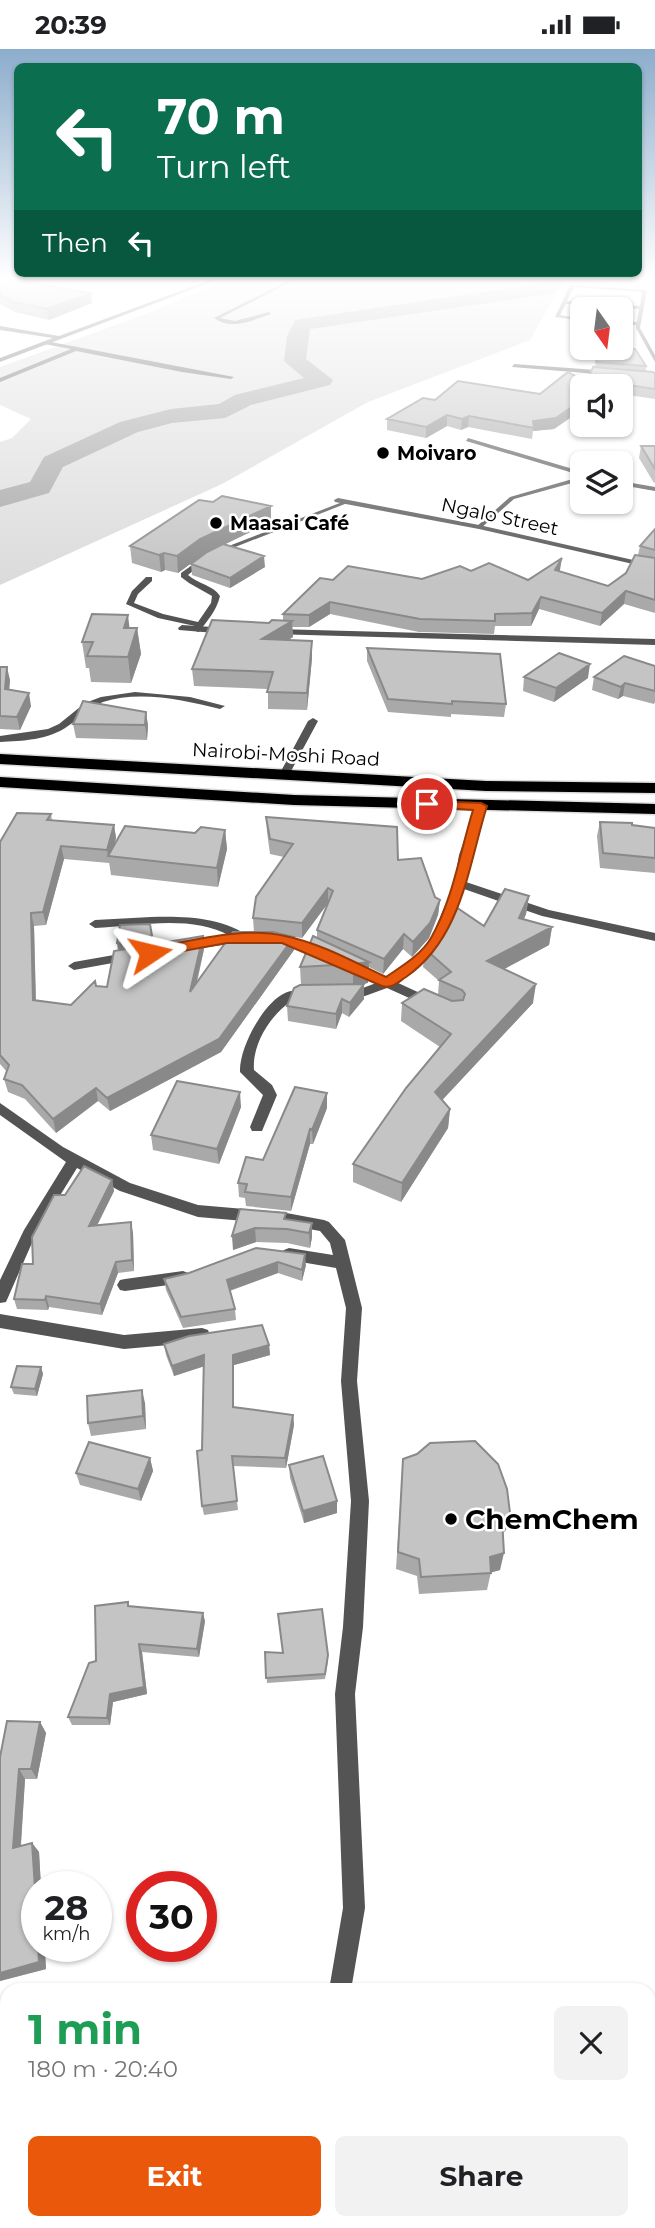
<!DOCTYPE html>
<html lang="en">
<head>
<meta charset="utf-8">
<style>
  :root { --surface:#fff; --page:#f2f2f2; --text:#202124; --muted:#757577; --accent:#ea580c }
  body { margin:0; font-family:Montserrat,sans-serif; background:var(--page); color:var(--text); height:100vh; display:flex; flex-direction:column; font-size:26px; white-space:nowrap }
  * { box-sizing:border-box; margin:0 }
  p { font-size:23px; color:var(--muted) }
  .icon { flex:none; width:38px; height:38px; fill:none; stroke:currentColor; stroke-width:2; stroke-linecap:round; stroke-linejoin:round }
  .map { position:relative; flex:1; overflow:hidden }
  .details { position:absolute; left:0px; top:1934px; width:656px; height:247px; display:flex; flex-direction:column; background:var(--surface); border-radius:21px 21px 0 0; box-shadow:0 2px 5px #0004 }
  .details>* { flex:none }
  .top-card { position:absolute; left:14px; top:14px; width:628px; height:214px; border-radius:10px; box-shadow:0 2px 5px #0004; background:#0b6e4f; color:#fff; overflow:hidden }
  .needle { width:46px; rotate:166deg }
  .tools { position:absolute; left:570px; top:248px; display:grid; gap:14px }
  .tools a { display:grid; place-items:center; width:63px; height:63px; border-radius:10px; background:var(--surface); box-shadow:0 2px 5px #0004; font-size:35px }
  .speed { position:absolute; left:21px; top:1822px; display:flex; gap:14px; font-size:35px; font-weight:700; text-align:center }
  .speed>* { display:grid; place-content:center; width:91px; height:91px; border-radius:50%; background:var(--surface); box-shadow:0 2px 5px #0004; line-height:1 }
  .speed small { font-size:18px; font-weight:400 }
  .speed .limit { border:10px solid #d22; background:#fff; color:#111 }
  .pin { position:absolute; display:grid; place-items:center; width:60px; height:60px; color:#fff; margin:-30px; border:4px solid #fff; border-radius:50%; box-shadow:0 2px 7px #0007 }
  .me { position:absolute; width:77px; margin:-38px; rotate:80deg; stroke-linejoin:round; filter:drop-shadow(0 0 5px #0008) }
  .turn { display:flex; align-items:center; gap:24px; height:147px; padding:0 28px; font-size:32px }
  .turn .icon { width:91px; height:91px; stroke-width:2.5 }
  .turn b { display:block; font-size:49px; line-height:60px }
  .then { display:flex; align-items:center; height:66px; padding:0 28px; background:#0003; gap:14px; font-size:26px }
  .round { display:grid; place-items:center; flex:none; width:74px; height:74px; border-radius:10px; background:var(--page) }
  .summary { display:flex; align-items:center; justify-content:space-between; height:119px; padding:0 28px }
  h1 { font-size:42px; font-weight:700; line-height:52px; color:#1e9e55 }
  .primary-button { display:flex; gap:14px; margin-top:auto; padding:14px 28px }
  .primary-button a { flex:1; height:80px; border-radius:10px; background:var(--accent); color:#fff; font-size:28px; font-weight:700; line-height:80px; text-align:center }
  .primary-button a+a { background:var(--page); color:var(--text) }
  .status { display:flex; justify-content:space-between; align-items:center; height:49px; padding:0 35px; background:var(--surface); direction:ltr }
  .status svg { height:19px; fill:currentColor }
  .map>svg:first-child { display:block }
</style>
</head>
<body>
<div class="status"><b>20:39</b><svg viewBox="0 0 49 12"><path d="M0 12V9h3v3zM5 12V6h3v6zM10 12V3h3v9zM15 12V0h3v12zM26 1h20v11H26zM47 4h2v5h-2z"/></svg></div>
<div class="map">
<svg width="655" height="2179" viewBox="0 0 655 2179">
  <rect width="100%" height="100%" fill="#fff"/>
  <path fill="#dbdbdb" d="M230,229H565L530,291L368,353L222,435L0,536V393L12,389L31,370L0,356V318L146,265Z"/>
  <g fill="none" stroke-linecap="round" stroke-linejoin="round">
    <path fill="#a2a2a2" fill-rule="evenodd" d="M543,229L563,231L556,243L549,245L310,280L306,310L333,331L330,336L251,356L225,369L172,374L138,383L63,418L49,444L0,458V441L30,433L44,408L120,373L171,360L219,355L235,346L304,329L284,312L287,287L295,271L543,234Z"/>
    <g stroke="#dbdbdb" stroke-width="3">
      <path id="highway" d="M0,705L486,732L655,734V744L486,742L0,715Z
        M0,728L294,746L655,755V765L294,756L0,738Z"/>
    </g>
    <path fill="#545454" fill-rule="evenodd" d="M294,229H299L220,269L235,272L269,263L271,265C252,271 232,282 214,269Z
      M570,236L647,241L640,279L655,306V313L636,279V276L621,275V273H637L639,260L566,255L560,266L583,270V272L555,268ZM574,238L642,243L640,257L567,252Z
      M46,292L234,328L231,330L182,323L76,302L0,333V329L71,300L44,295Z
      M583,427V431L514,450L481,479L476,478L510,448Z
      M345,452L350,453L225,502L206,511L188,526C198,535 213,536 220,547C217,561 207,572 199,583L192,581L195,577L158,569L126,555L132,542L146,528H152V532L138,545L134,554L163,565L198,573L211,554L212,547L189,534L181,528V524L202,509L221,500Z"/>
    <path fill="#545454" fill-rule="evenodd" d="M215,229H222L0,313V309L53,289L0,281V277L59,287Z
      M514,315L610,322L613,324L610,326L512,318Z
      M468,389L583,423V427L466,392Z
      M621,432L655,438V442L621,436Z
      M338,449L479,476L655,516V520L479,480L335,453L334,451Z
      M182,576L227,579L231,582L227,585L179,581L178,579Z
      M275,580L655,590V596L272,585V581Z
      M135,643L190,648L225,657L220,660C184,651 139,641 103,653C88,658 80,669 68,677C49,691 22,692 0,693V687L48,680L59,675L85,654L101,648Z
      M313,669L318,672L290,724L281,726L280,724L308,672Z
      M481,754L486,757L471,806L466,833L549,861L655,884V892L542,867L464,840C444,887 440,904 396,933L435,951L437,954L435,957H427L387,939L365,947H341L339,944L341,941L363,939L376,934L350,922L348,919L350,916H358L386,929L414,910L431,890L454,835L459,806L476,757Z
      M151,868C185,867 224,868 251,889L245,893L185,901L181,900L179,897L181,894L230,887C192,865 137,877 95,879L89,875L95,871Z
      M275,886L303,892L332,906L326,910L296,898L271,893L269,890Z
      M131,903L135,904L137,907L135,910L74,921L68,917L74,913Z
      M307,940L313,944L311,947C304,949 295,949 290,953C269,968 252,996 254,1021L272,1036L277,1046L262,1082H252L250,1078L263,1046L240,1023C239,999 263,954 285,944C291,941 300,941 307,940Z
      M0,1054L63,1098L130,1134L198,1156L281,1163L324,1171L329,1173L345,1191L362,1259L357,1332L369,1452L363,1578L355,1645L365,1859L351,1941H329L343,1859L335,1645L343,1578L351,1452L341,1332L346,1259L336,1219L289,1211L284,1209L281,1205L284,1201L289,1199L333,1206L330,1194L320,1182L281,1175L198,1168L120,1142L77,1119L35,1187L6,1253L0,1254V1231L24,1181L66,1113L0,1066Z
      M183,1222L188,1224L191,1228L188,1232L183,1234L125,1242L120,1241L117,1236L120,1231L125,1230Z
      M0,1265L124,1286L202,1279L208,1281L210,1286L208,1291L202,1293L124,1300L0,1279Z
      M395,2174H420L423,2179H397Z"/>
    <use href="#highway" fill="#000" fill-rule="evenodd"/>
  </g>
  <path fill="#a9a9a9" d="M0,229L91,244L92,254L49,271L15,263L0,255Z
    M596,313L646,317V322L655,325V350L621,345V338H583V360L554,380L533,382L532,390L468,378L461,381L447,377L426,389L387,381V370L435,351L540,345L587,334L588,330L595,318Z
    M641,397H655V433L654,434L639,409Z
    M213,453L271,457V473L225,495L265,518L230,539L192,526L191,515L201,507L178,524L165,521L161,523L132,514L130,497Z
    M655,480V564L624,555L600,577L539,560L531,577H495L494,585L419,583L330,565L309,578H292L293,588L288,591L312,609L307,661L268,660V640L194,637L192,620L269,574L283,572V565L333,531L422,530L471,522L528,531L562,509L559,523L608,537L626,524L638,506L640,497Z
    M129,579H137L141,605L131,634L91,633L89,619H86L82,593Z
    M367,599L506,655L504,668L451,665V668L388,663L367,612Z
    M655,617V653L654,655L623,647L618,650L592,641L594,628Z
    M0,618L10,631L9,641L31,657L20,681L0,680Z
    M524,628L588,629L554,653L523,642Z
    M146,663L148,677L147,691L76,689L73,675Z
    M51,765L52,771L114,776L116,789L114,796L195,784L225,781L227,800L218,838L111,826L109,813V814L64,810L46,876L34,877L36,951L71,956L96,937L107,938L153,895L204,900L197,934L254,883L253,869L284,808L270,805L267,783L266,768L398,811L435,848L440,851L438,866L429,889L412,908L403,900L383,925L369,918L368,934L360,935L364,950L349,968L342,964L336,980L288,972L287,957L301,936L300,918L317,889V881L328,854L302,889L294,888V901L221,1003L110,1062L98,1052L56,1084L25,1050L8,1043L4,1030L7,1023L0,1015V793Z
    M600,773L655,779V824L600,819L597,787Z
    M529,847L526,865L524,870L552,878L549,896L504,920L533,954L442,1051L450,1060L448,1079L401,1153L353,1133V1115L440,998L401,972L402,954L438,946L439,932L423,918L425,900L484,877Z
    M241,1058L219,1115L153,1101L151,1086Z
    M327,1059L313,1095H310L291,1162L246,1157L245,1149L239,1148L238,1134L263,1111Z
    M112,1131L114,1142L97,1177L133,1184L134,1222L118,1224L102,1266L49,1258L48,1261L17,1260L14,1250L33,1215L65,1146Z
    M240,1160L286,1171L312,1174V1188L310,1199L287,1194L256,1193L233,1201Z
    M256,1199L306,1216L302,1232L278,1224L230,1242L235,1260L236,1271L183,1279L166,1241L164,1230L189,1224Z
    M164,1295L269,1296L270,1306L234,1316V1358L293,1366L294,1376L286,1419L233,1417L238,1461L204,1466L202,1457V1401L204,1317L174,1327L166,1306Z
    M41,1318L43,1325L37,1347L14,1345L11,1338Z
    M145,1354L146,1380L91,1387L88,1374Z
    M150,1409L153,1422L141,1452L80,1436L76,1424Z
    M403,1410L510,1464L506,1481L503,1484L500,1521L491,1523L487,1541L419,1545L417,1527L396,1520Z
    M289,1416L337,1464L304,1474L290,1429Z
    M129,1558L205,1572L199,1608L142,1603L147,1645L113,1653L110,1676H72L68,1668L96,1612Z
    M265,1603L328,1612L325,1630L267,1634Z
    M40,1673L46,1684L37,1730H25L21,1797L32,1794L39,1803L41,1838H37L46,1920L0,1932V1708Z
    M7,1986V2066H3L0,2065V2005Z"/>
  <path fill="#898989" d="M91,244L92,254L49,271L47,260Z
    M583,350V360L554,380L533,382V372Z
    M447,366V377L426,389V378Z
    M469,367L468,378L461,381L462,370Z
    M271,457V473L201,507L178,524L177,507L200,490Z
    M164,504L165,521L161,523L159,506Z
    M264,507L265,518L230,539V529Z
    M562,509L560,521L554,534L555,521Z
    M626,542L624,555L600,577L602,564Z
    M541,548L539,560L531,577L532,564Z
    M330,553V565L309,578V566Z
    M128,566L131,592L124,579Z
    M292,572L293,588L263,607L262,590Z
    M137,579L141,605L131,634L128,608Z
    M312,592V609L307,661V644Z
    M590,615L588,629L554,653L556,639Z
    M7,618L10,631L8,653L5,640Z
    M625,634L623,647L618,650L621,638Z
    M29,644L31,657L20,681L17,668Z
    M146,663L148,677L147,691L145,676Z
    M114,776L116,789L111,807H108L109,814L107,801Z
    M225,781L227,800L218,838L217,819Z
    M61,797L64,810L46,876L43,863Z
    M328,839V854L302,889V874Z
    M529,847L526,865L516,887L519,869Z
    M440,851L438,866L429,889L412,908L413,893Z
    M31,864L34,877L36,964L33,951Z
    M150,875L153,895L118,902L117,894Z
    M552,878L549,896L484,931L487,912Z
    M404,885L403,900L383,925L384,910Z
    M203,887L204,900L191,956L190,943Z
    M294,888V901L221,1003L110,1062L107,1049Z
    M369,913L368,934L353,936V915Z
    M364,935V950L349,968L350,954Z
    M536,935L533,954L433,1061L435,1043Z
    M342,950V964L336,980V965Z
    M96,1039L98,1052L56,1084L53,1070Z
    M240,1043L241,1058L219,1115L217,1100Z
    M327,1044V1059L313,1095L312,1081Z
    M450,1060L448,1079L401,1153L402,1134Z
    M310,1080V1095L291,1162V1148Z
    M112,1131L114,1142L91,1188L89,1177Z
    M131,1173L133,1184L134,1222L132,1211Z
    M312,1174V1188L310,1199L309,1184Z
    M255,1179L256,1193L233,1201L232,1187Z
    M305,1205L306,1216L302,1232V1221Z
    M116,1213L118,1224L102,1266L100,1255Z
    M278,1213V1224L228,1242L227,1231Z
    M46,1247L49,1258L48,1261L45,1251Z
    M269,1296L270,1306L234,1316V1368L233,1358V1306Z
    M204,1306L205,1317L174,1327L172,1317Z
    M41,1318L43,1325L37,1347L35,1340Z
    M142,1341L145,1354L146,1380L143,1367Z
    M293,1366L294,1376L286,1419L285,1409Z
    M150,1409L153,1422L141,1452L138,1440Z
    M337,1452V1464L304,1474L303,1462Z
    M510,1464L506,1481L498,1488L502,1470Z
    M504,1504L500,1521L486,1525L490,1508Z
    M203,1564L205,1572L199,1608L197,1600Z
    M139,1595L142,1603L147,1645L113,1653L110,1676L107,1669L110,1645Z
    M40,1673L46,1684L37,1730L31,1720Z
    M19,1720L25,1730L20,1807L13,1799Z
    M32,1794L39,1803L41,1838H37V1869Z
    M38,1897H45L46,1920L0,1932V1924Z"/>
  <path fill="#c4c4c4" stroke="#898989" stroke-width="2" d="M0,229L91,244L47,260L13,253L0,246Z
    M601,299L635,300L646,317L596,313Z
    M593,318L653,323L655,325V340L588,330Z
    M568,323L595,338H583V350L556,369L533,372L534,379L469,367L462,370L447,366L426,378L387,370L423,349L435,351L458,332L540,345Z
    M641,397H655V420Z
    M222,447L271,457L200,490L177,507L164,504L159,506L130,497L199,451L213,453Z
    M655,480V501L640,497Z
    M223,495L264,507L230,529L191,515L207,503Z
    M635,506L655,509V551L626,542L602,564L541,548L532,564L495,565V572L420,570L330,553L309,566L283,565L320,529L333,531L348,517L422,530L460,517L471,522L489,514L528,531L562,509L555,521L608,537L626,524Z
    M92,565L128,566L124,579H137L128,608L87,607L93,593H82Z
    M212,571L269,574L272,571L292,572L262,590L312,592L307,644L267,643L273,623L192,620Z
    M367,599L500,605L506,655L452,652V655L388,650Z
    M559,604L590,615L556,639L524,628Z
    M624,607L655,617V642L625,634L621,638L594,628Z
    M0,618H7L5,640L29,644L17,668L0,667Z
    M83,652L146,663L145,676L73,675Z
    M17,764L51,765L47,771L114,776L107,801L61,797L43,863L31,864L33,951L71,956L95,932L96,937L107,938L114,902L203,887L190,943L233,883H273L294,888L219,990L107,1049L96,1039L53,1070L22,1036L4,1030L9,1016L0,1006V793Z
    M266,768L397,778L398,811L421,809L435,848L440,851L430,874L413,893L404,885L384,910L317,881L333,842L328,839L302,874L253,869L256,848L293,795L270,790Z
    M600,773L632,774V776L655,779V809L603,804Z
    M125,777L195,784L201,778L225,781L217,819L108,807Z
    M505,840L529,847L519,869L552,878L487,912L536,935L435,1043L450,1060L402,1134L353,1115L406,1039L451,985L402,954L424,940L452,952L463,951L465,945L462,941L439,931L451,923L425,900L444,877L453,856L484,877Z
    M150,875L152,887L117,894L120,876Z
    M313,887L369,913L353,915L300,918Z
    M364,935L350,954L342,950L336,965L287,957L294,939L300,936Z
    M177,1032L240,1043L217,1100L151,1086Z
    M295,1038L327,1044L312,1081L310,1080L291,1148L245,1143L247,1135L238,1134L246,1108L263,1111Z
    M84,1117L112,1131L89,1177L131,1173L132,1211L116,1213L100,1255L46,1247L45,1251L14,1250L22,1215H33L32,1188L54,1146H65Z
    M240,1160L286,1164L284,1170L312,1174L309,1184L287,1180L255,1179L232,1187Z
    M256,1199L305,1205L302,1221L278,1213L227,1231L235,1260L181,1268L164,1230L189,1224Z
    M262,1276L269,1296L233,1306V1358L293,1366L285,1409L232,1407L237,1452L202,1457L197,1402L202,1401L204,1306L172,1317L164,1295L189,1287Z
    M17,1317L41,1318L35,1340L11,1338Z
    M142,1341L143,1367L88,1374L87,1347Z
    M475,1392L498,1415L507,1440L510,1464L502,1470L504,1504L490,1508L491,1524L421,1528L419,1510L398,1503L403,1410L417,1405L430,1394Z
    M89,1393L150,1409L138,1440L76,1424Z
    M323,1407L337,1452L303,1462L289,1416Z
    M128,1553V1557L203,1564L197,1600L139,1595L144,1638L110,1645L107,1669L68,1668L89,1614L96,1612L95,1557Z
    M322,1560L328,1606L325,1625L266,1629L265,1603L283,1604L278,1565Z
    M7,1672L40,1673L31,1720H19L13,1799L32,1794L37,1869V1897H38L39,1913L0,1924V1708Z
    M7,1986V2062L0,2063V2005L1,1987Z"/>
  <linearGradient id="sky" x2="0" y2="1"><stop stop-color="#8cadcc"/><stop offset="0.43" stop-color="#fff"/><stop offset="1" stop-color="#fff" stop-opacity="0"/></linearGradient>
  <rect width="655" height="534" fill="url(#sky)"/>
  <path fill="#ea580c" stroke="#983908" stroke-width="2" d="M427,752L481,754L487,757C468,818 462,889 406,928C398,933 392,940 382,937L282,894H227L150,908L143,904L150,899C191,892 244,877 285,887C320,894 354,913 386,928C402,917 421,906 431,889C453,850 460,803 473,761L423,758L421,755Z"/>
  <g fill="#000" stroke="#fff" stroke-width="2.5">
    <circle cx="383" cy="404" r="7"/>
    <circle cx="216" cy="474" r="7"/>
    <circle cx="451" cy="1470" r="7"/>
  </g>
  <g text-anchor="middle" stroke-width="5" stroke-linejoin="round" paint-order="stroke">
    <g font-size="19" font-weight="bold" fill="#000" stroke="#fff" text-anchor="start">
      <text x="397" y="411">Moivaro</text>
      <text x="230" y="481">Maasai Café</text>
    </g>
    <g font-size="19" fill="#000" stroke="#fff">
      <text transform="translate(500 467) rotate(12)" y="7">Ngalo Street</text>
      <text transform="translate(286 705) rotate(3)" y="7">Nairobi-Moshi Road</text>
    </g>
    <g font-size="28" font-weight="bold" fill="#000" stroke="#fff" text-anchor="start">
      <text x="465" y="1480">ChemChem</text>
    </g>
  </g>
</svg>
<div class="tools">
<a><svg class="needle" viewBox="-14 -14 28 28"><path d="M0-13l5 13h-10z" fill="#e53935"/><path d="M0 13l5-13h-10z" fill="#757577"/></svg></a>
<a><svg class="icon" aria-label="sound" viewBox="0 0 24 24"><path d="M4 9h4l5-4v14l-5-4H4zM17 9q2 3 0 6"/></svg></a>
<a><svg class="icon" aria-label="layers" viewBox="0 0 24 24"><path d="M12 4l9 5-9 5-9-5zM3 14l9 5 9-5"/></svg></a>
</div>
<div class="speed"><div>28<small>km/h</small></div><div class="limit">30</div></div>
<div class="pin" style="left:427px;top:755px;background:#d93025"><svg class="icon" aria-label="arrive" viewBox="0 0 24 24"><path d="M6 21V4h12l-3 4 3 4H6"/></svg></div>
<svg class="me" style="left:150px;top:904px" viewBox="-20 -20 40 40"><path d="M0-17L14 15 0 8-14 15z" fill="#ea580c" stroke="#fff" stroke-width="4"/></svg>
<div class="top-card">
<div class="turn"><svg class="icon" aria-label="left" viewBox="0 0 24 24"><path d="M17 20v-9H6M10 6l-5 5 5 5"/></svg><div><b>70 m</b>Turn left</div></div>
<div class="then">Then<svg class="icon" aria-label="left" viewBox="0 0 24 24"><path d="M17 20v-9H6M10 6l-5 5 5 5"/></svg></div>
</div>
<section class="details">
<div class="summary"><div><h1>1 min</h1><p>180 m · 20:40</p></div><a class="round"><svg class="icon" aria-label="close" viewBox="0 0 24 24"><path d="M6 6l12 12M18 6L6 18"/></svg></a></div>
<div class="primary-button"><a>Exit</a><a>Share</a></div>
</section>
</div>
</body>
</html>
